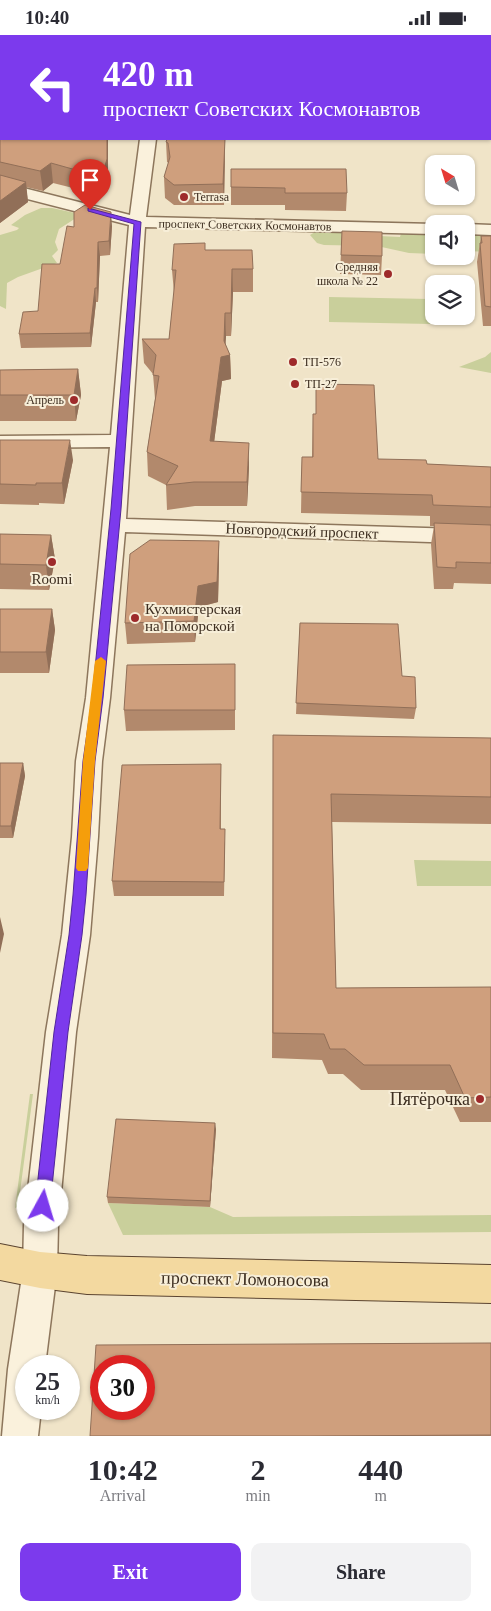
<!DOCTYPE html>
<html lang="en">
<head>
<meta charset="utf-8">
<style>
  :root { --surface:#fff; --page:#f2f2f3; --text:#2b2b33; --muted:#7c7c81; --accent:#7c3aed }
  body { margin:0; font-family:Georgia,serif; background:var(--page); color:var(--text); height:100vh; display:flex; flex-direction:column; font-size:19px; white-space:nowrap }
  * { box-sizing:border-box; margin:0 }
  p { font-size:16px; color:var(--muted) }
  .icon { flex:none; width:28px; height:28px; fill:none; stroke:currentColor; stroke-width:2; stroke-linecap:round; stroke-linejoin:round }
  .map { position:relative; height:1401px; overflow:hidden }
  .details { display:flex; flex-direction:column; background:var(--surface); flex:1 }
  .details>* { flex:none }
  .top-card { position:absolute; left:0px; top:0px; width:491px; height:105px; box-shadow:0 1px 4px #0004; background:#7c3aed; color:#fff; overflow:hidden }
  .needle { width:32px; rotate:322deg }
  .tools { position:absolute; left:425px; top:120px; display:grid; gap:10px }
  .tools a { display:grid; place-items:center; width:50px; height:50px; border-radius:10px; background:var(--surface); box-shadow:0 1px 4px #0004; font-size:25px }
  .speed { position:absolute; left:15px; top:1320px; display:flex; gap:10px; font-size:25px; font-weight:700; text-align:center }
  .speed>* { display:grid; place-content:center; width:65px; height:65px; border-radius:50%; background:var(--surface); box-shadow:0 1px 4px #0004; line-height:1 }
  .speed small { font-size:12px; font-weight:400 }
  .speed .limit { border:8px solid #d22; background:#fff; color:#111 }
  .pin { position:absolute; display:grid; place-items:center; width:42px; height:42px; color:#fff; margin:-51px -21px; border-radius:50% 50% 50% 0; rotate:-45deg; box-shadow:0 0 5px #0007 }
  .pin .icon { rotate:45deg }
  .me { position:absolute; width:55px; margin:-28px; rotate:6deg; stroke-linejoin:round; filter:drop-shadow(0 0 4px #0008) }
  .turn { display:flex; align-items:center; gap:18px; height:105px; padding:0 20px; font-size:22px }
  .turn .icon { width:65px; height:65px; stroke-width:2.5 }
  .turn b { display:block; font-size:35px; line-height:42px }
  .eta { display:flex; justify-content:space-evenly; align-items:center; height:85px; text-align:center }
  .eta b { font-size:30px; font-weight:700; line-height:35px }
  .button { display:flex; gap:10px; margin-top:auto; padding:10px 20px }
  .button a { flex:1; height:58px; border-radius:10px; background:var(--accent); color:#fff; font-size:20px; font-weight:700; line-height:58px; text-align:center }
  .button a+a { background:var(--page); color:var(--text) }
  .status { display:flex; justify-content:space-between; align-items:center; height:35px; padding:0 25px; background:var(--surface); direction:ltr }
  .status svg { height:14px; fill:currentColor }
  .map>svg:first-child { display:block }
</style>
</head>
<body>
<div class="status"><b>10:40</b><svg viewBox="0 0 49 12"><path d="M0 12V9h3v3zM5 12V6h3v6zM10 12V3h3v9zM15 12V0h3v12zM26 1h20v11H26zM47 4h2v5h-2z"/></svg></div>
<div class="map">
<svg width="491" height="1401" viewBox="0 0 491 1401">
  <rect width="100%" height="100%" fill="#f0e4c8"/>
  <path fill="#c9cf9b" d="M41,173H52L75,178L76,183L59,194L55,207L58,215L52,221L57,228L18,242L7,248L6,274L0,271V200L17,195L19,193L11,190L25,180Z
    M330,193L359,200L400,202L402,195L434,196V219L409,218L377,211L324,210L317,208L310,200L315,197Z
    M466,196L491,198V217L466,216Z
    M329,262L429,264L431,289L329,287Z
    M491,317V338L459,332L485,322Z
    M414,825L491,826V851H417Z
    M30,1059H33L18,1172L15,1173Z
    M108,1168L210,1172L233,1182L491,1180V1197L123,1200Z"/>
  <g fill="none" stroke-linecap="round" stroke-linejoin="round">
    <g stroke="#8d765c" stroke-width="3">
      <path id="minor" d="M153,0H167V1H153Z
        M140,104H156L146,182L434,189V199L145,192L126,484L491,495V509L125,497L110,663L102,726L98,802L90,900L76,997L58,1190L57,1235L45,1331H26V1374H41L38,1401H2L8,1334L23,1235L24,1190L46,997L62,900L72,802L76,726L86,663L110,412L0,413V401L111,400L129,190L0,157V147L130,180Z
        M466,189L491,190V200L466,199Z"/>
    </g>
    <g stroke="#5b4430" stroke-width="2">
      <path id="major" d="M0,1209L40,1217L87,1221L491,1230V1268L87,1259L40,1253L0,1245Z"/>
    </g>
    <use href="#minor" fill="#faf1dc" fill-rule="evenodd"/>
    <use href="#major" fill="#f3d9a0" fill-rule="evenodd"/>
  </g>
  <path fill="#b2896c" d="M0,0H124V1H1V104L108,144L105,154L77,158V154L53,148L43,156L26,152L28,167L0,188Z
    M482,0H491V31L490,28V1H482Z
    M166,107L225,114L224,170H174L165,163L164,142L169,128L167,127Z
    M231,134L347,158L346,176L285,175V170H231Z
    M112,191L110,220L100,221L98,267H96L91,312L21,313L19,299L38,276L60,229L74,192Z
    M342,196L382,221L381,240L340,239Z
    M481,201H491V291H483L477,227Z
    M206,215L253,234V257H233L231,301H226L225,309L230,320L231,344L222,346L214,407L249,432L247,471H195L167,475L166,450L148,441L147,417L155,364L153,339L144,328L142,304H169L174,258L172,235Z
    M78,334L81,360L76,386H0V335Z
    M316,349L378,424L427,429L491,432V549L454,548L453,554H434L431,509L434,491H430V481L301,478L302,422H312L313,379H316Z
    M0,405L73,425L64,469L39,468V470L0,469Z
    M0,499L51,500L55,524L49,555L0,554Z
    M219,526L218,567L199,572L195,607L127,609L125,588Z
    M0,574H52L55,595L49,638H0Z
    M300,588L402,641L416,673L414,684L296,679Z
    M235,629V695L126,696L124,675Z
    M273,700L491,703V789L332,787L336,953L491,952V1087H460L445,1055H361L343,1039H328L322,1025L272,1023Z
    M0,728H23L25,741L13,803H0Z
    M221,729V794L225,809L224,861H114L112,846Z
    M216,1094L210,1172L108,1168L107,1162Z
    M491,1308V1401H90Z"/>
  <path fill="#916f58" d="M113,0H124V1H113Z
    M1,67V88L0,89V68Z
    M107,104H108V144L105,154L77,158L75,138Z
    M225,104V114L224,170L223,149Z
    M51,128L53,148L43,156L40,136Z
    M26,147L28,167L0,188V166Z
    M111,177L112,191L110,220L109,206Z
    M98,207L100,221L98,267L97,253Z
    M232,234L233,257L231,301V278Z
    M95,253L96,267L91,312L90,298Z
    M225,278L226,301L225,321L230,320L231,344L222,346L211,431L210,406L221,322L224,306Z
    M78,334L81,360L76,386L74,360Z
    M70,405L73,425L64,469L62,448Z
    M249,408V432L247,471V447Z
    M51,500L55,524L49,555L46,530Z
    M219,506V526L218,567L199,572L195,607L194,586L198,551Z
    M52,574L55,595L49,638L46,617Z
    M23,728L25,741L13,803L11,791Z
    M0,882L4,899L0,918Z
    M215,1088L216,1094L210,1172V1166Z"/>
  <path fill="#cf9f7d" stroke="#916f58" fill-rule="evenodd" d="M0,0H101L99,1H1V67L0,68Z
    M0,76H1V104H107V124L104,134L75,138L76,135L51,128L40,136L0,127Z
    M167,104H225L223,149L174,150L164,142L170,122L168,108L166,107Z
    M231,134H346L347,158H285V153L231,152Z
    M0,140L26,147L0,166Z
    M85,170L111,177L109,206L98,207L97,253H95L90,298L19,299L23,277L38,276L42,229H60L67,191L74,192V177Z
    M342,196L382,197V221L341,220Z
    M481,201H491V272L485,271L480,208H482Z
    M205,208V215H252L253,234H232L231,278H225L224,306L230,320L221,322L210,406L249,408L247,447H194L166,450L178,431L147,417L159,341L153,340L156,320L142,304H169L176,235H172L174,209Z
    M78,334L74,360H0V335Z
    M316,349L374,350L378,424L426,425L427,429L491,432V472L433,470L432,460L301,457L302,422H313V379H316Z
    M0,405H70L62,448H36V450L0,449Z
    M434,488L491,490V528L456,527V533L437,532Z
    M0,499L51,500L46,530L0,529Z
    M150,505L219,506L217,547L198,551L194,586L125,588L130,519Z
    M0,574H52L46,617H0Z
    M300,588L398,589L402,641L415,642L416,673L296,668Z
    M235,629V675H124L127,630Z
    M273,700L491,703V762L331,759L336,953L491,952V1062L465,1063L450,1030H364L345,1014H330L324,999L273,998Z
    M0,728H23L11,791H0Z
    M221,729L220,794H225L224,847L112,846L122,730Z
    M116,1084L215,1088L210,1166L107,1162Z
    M491,1308V1400L310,1401H90L96,1310ZM101,1331H144V1374H101Z"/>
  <path fill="#7c3aed" stroke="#51269a" d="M88,173L141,187L121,474L103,663L95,726L86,860L82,900L68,997L50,1171L48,1176L43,1178L37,1176L35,1171L54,997L69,900L73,860L83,726L92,663L111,474L134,189L88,176Z"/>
  <path fill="#f59e0b" d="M101,622L106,626L95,726L88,833L86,836H78L76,833L83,726L95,626Z"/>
  <g fill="#9e2a2b" stroke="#f7eed8" stroke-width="2">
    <circle cx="184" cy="162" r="5"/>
    <circle cx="388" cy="239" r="5"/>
    <circle cx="293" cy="327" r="5"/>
    <circle cx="295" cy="349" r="5"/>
    <circle cx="74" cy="365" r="5"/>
    <circle cx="52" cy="527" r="5"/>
    <circle cx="135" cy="583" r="5"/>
    <circle cx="480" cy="1064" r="5"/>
  </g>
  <g text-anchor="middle" stroke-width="4" stroke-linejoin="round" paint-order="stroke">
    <g font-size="12" fill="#3d2e20" stroke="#f7eed8" text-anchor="start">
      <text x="194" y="166">Terrasa</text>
      <text x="378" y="236" text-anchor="end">Средняя<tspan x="378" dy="14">школа № 22</tspan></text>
      <text x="303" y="331">ТП-576</text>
      <text x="305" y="353">ТП-27</text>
      <text x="64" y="369" text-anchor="end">Апрель</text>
    </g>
    <g font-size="12" fill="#3d2e20" stroke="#f7eed8">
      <text transform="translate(245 190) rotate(1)" y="4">проспект Советских Космонавтов</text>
    </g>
    <g font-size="15" fill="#3d2e20" stroke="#f7eed8">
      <text transform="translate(302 496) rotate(2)" y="5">Новгородский проспект</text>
    </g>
    <g font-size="15" fill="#3d2e20" stroke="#f7eed8">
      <text x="52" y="549">Roomi</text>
      <text x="145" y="579" text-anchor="start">Кухмистерская<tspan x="145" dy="17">на Поморской</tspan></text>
    </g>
    <g font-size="18" fill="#3d2e20" stroke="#f7eed8" text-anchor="end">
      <text x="470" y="1070">Пятёрочка</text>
    </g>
    <g font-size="18" fill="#3d2e20" stroke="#f7eed8">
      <text transform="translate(245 1244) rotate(1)" y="6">проспект Ломоносова</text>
    </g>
  </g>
</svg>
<div class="tools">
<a><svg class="needle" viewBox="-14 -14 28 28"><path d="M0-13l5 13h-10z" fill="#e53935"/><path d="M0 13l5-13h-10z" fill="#7c7c81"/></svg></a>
<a><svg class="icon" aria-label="sound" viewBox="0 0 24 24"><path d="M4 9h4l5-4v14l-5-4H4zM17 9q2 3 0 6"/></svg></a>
<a><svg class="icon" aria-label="layers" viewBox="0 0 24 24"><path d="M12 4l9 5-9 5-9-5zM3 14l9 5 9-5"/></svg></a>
</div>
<div class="speed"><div>25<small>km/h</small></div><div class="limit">30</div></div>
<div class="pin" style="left:90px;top:175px;background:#d93025"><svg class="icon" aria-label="arrive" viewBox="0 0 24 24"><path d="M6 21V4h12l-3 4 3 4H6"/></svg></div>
<svg class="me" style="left:43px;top:1171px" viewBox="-20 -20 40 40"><circle r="19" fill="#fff"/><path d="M0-13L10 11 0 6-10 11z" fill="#7c3aed"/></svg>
<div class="top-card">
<div class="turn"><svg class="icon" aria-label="left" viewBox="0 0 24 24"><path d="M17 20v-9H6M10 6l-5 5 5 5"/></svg><div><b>420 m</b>проспект Советских Космонавтов</div></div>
</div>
</div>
<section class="details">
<div class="eta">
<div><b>10:42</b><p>Arrival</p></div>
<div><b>2</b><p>min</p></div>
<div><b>440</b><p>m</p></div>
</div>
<div class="button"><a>Exit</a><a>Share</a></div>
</section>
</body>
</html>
